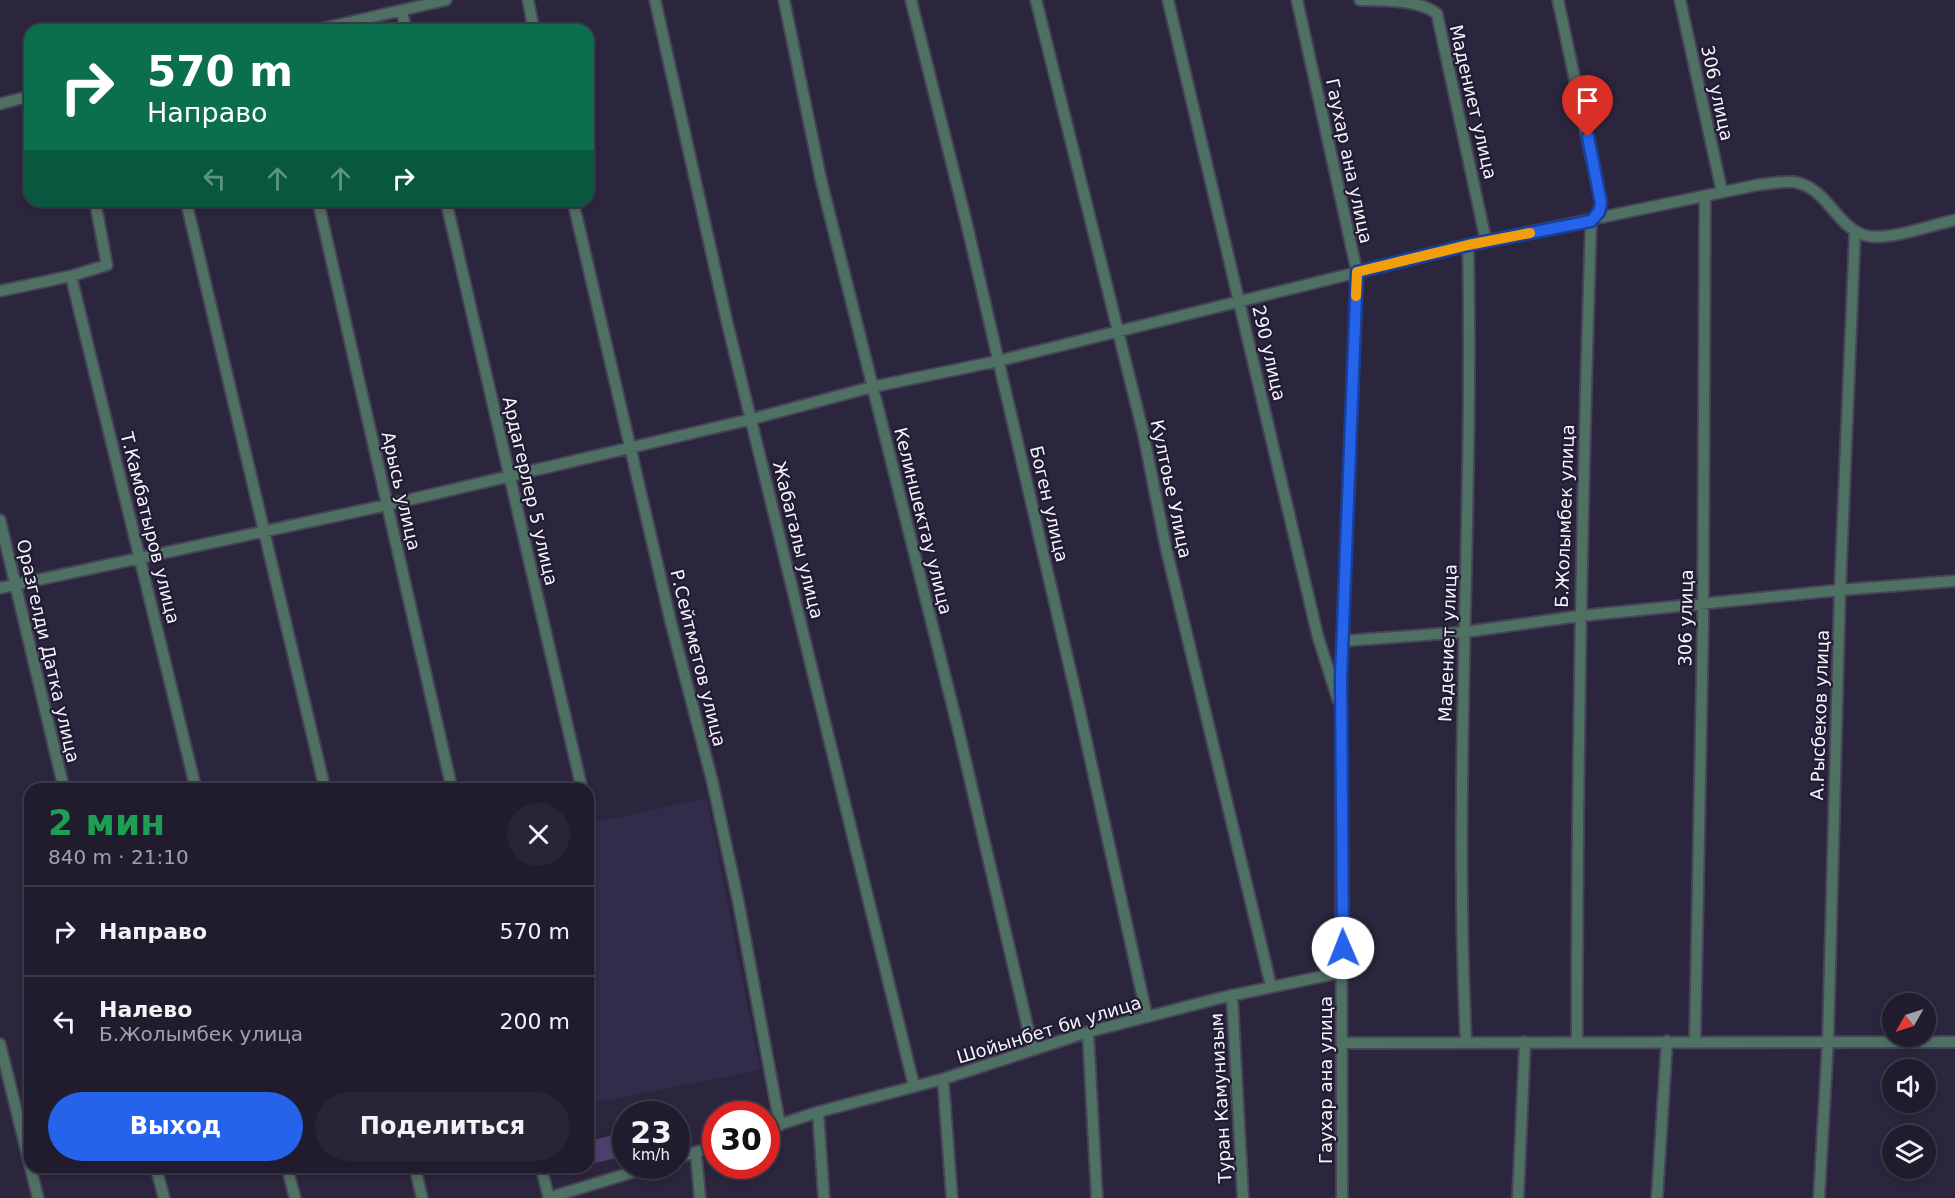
<!DOCTYPE html>
<html lang="ru">
<head>
<meta charset="utf-8">
<style>
  :root { --surface:#201c2e; --page:#282536; --text:#f1f3f6; --muted:#a2a1aa; --line:#3d3a4a; --accent:#2563eb }
  body { margin:0; font-family:"DejaVu Sans",sans-serif; background:var(--page); color:var(--text); height:100vh; display:flex; flex-direction:column; font-size:22px; white-space:nowrap }
  * { box-sizing:border-box; margin:0 }
  p { font-size:20px; color:var(--muted) }
  .icon { flex:none; width:33px; height:33px; fill:none; stroke:currentColor; stroke-width:2; stroke-linecap:round; stroke-linejoin:round }
  .map { position:relative; flex:1; overflow:hidden }
  .side { position:absolute; left:24px; top:783px; width:570px; height:390px; display:flex; flex-direction:column; background:var(--surface); border-radius:18px; box-shadow:0 3px 9px #0003,0 0 0 2px var(--line) }
  .side>* { flex:none }
  .top-card { position:absolute; left:24px; top:24px; width:570px; height:183px; border-radius:18px; box-shadow:0 3px 9px #0003,0 0 0 2px var(--line); background:#0b6e4f; color:#fff; overflow:hidden }
  .needle { width:39px; rotate:231deg }
  .fabs { position:absolute; left:1882px; top:993px; display:grid; gap:12px }
  .fabs a { display:grid; place-items:center; width:54px; height:54px; border-radius:50%; background:var(--surface); box-shadow:0 3px 9px #0003,0 0 0 2px var(--line); font-size:30px }
  .speed { position:absolute; left:612px; top:1101px; display:flex; gap:12px; font-size:30px; font-weight:700; text-align:center }
  .speed>* { display:grid; place-content:center; width:78px; height:78px; border-radius:50%; background:var(--surface); box-shadow:0 3px 9px #0003,0 0 0 2px var(--line); line-height:1 }
  .speed small { font-size:15px; font-weight:400 }
  .speed .limit { border:9px solid #d22; background:#fff; color:#111 }
  .pin { position:absolute; display:grid; place-items:center; width:51px; height:51px; color:#fff; margin:-62px -26px; border-radius:50% 50% 50% 0; rotate:-45deg; box-shadow:0 0 6px #0007 }
  .pin .icon { rotate:45deg }
  .me { position:absolute; width:66px; margin:-33px; rotate:359deg; stroke-linejoin:round; filter:drop-shadow(0 0 4px #0008) }
  .turn { display:flex; align-items:center; gap:21px; height:126px; padding:0 24px; font-size:27px }
  .turn .icon { width:78px; height:78px; stroke-width:2.5 }
  .turn b { display:block; font-size:42px; line-height:51px }
  .lanes { display:flex; align-items:center; height:57px; padding:0 24px; background:#0003; justify-content:center; gap:30px; direction:ltr }
  .lanes .off { opacity:.35 }
  .round { display:grid; place-items:center; flex:none; width:63px; height:63px; border-radius:32px; background:var(--page) }
  .summary { display:flex; align-items:center; justify-content:space-between; height:102px; padding:0 24px }
  h1 { font-size:36px; font-weight:700; line-height:45px; color:#1e9e55 }
  .action { display:flex; gap:12px; margin-top:auto; padding:12px 24px }
  .action a { flex:1; height:69px; border-radius:36px; background:var(--accent); color:#fff; font-size:24px; font-weight:700; line-height:69px; text-align:center }
  .action a+a { background:var(--page); color:var(--text) }
  ul { padding:0; list-style:none }
  li { display:flex; align-items:center; gap:18px; height:90px; padding:0 24px; border-top:2px solid var(--line) }
  li div { flex:1 }
  li b { display:block; font-size:22px }
  li em { font-style:normal }
  .map>svg:first-child { display:block }
</style>
</head>
<body>
<div class="map">
<svg width="1955" height="1198" viewBox="0 0 1955 1198">
  <rect width="100%" height="100%" fill="#2b263d"/>
  <path fill="#322b49" d="M707,798L760,1070L588,1104V824Z"/>
  <path fill="#4d426e" d="M625,1132V1156L595,1163L590,1141Z"/>
  <g fill="none" stroke-linecap="round" stroke-linejoin="round">
    <g stroke="#474358" stroke-width="14">
      <path id="minor" d="M528,0L534,30
        M655,0L727,322L914,1086
        M784,0L821,180L957,724L1033,1050
        M911,0L966,221L1077,699L1147,1017
        M1036,0L1143,432L1166,548L1271,986
        M1168,0L1318,637L1338,700
        M1297,0L1357,272L1341,677L1342,1198
        M1360,0C1384,0 1421,0 1437,14L1486,241
        M1558,0L1601,203L1599,212L1591,221C1582,495 1577,768 1577,1042
        M1680,0L1722,192
        M402,11L406,30
        M316,30L446,0
        M0,104L30,96
        M186,201L325,789
        M318,201L452,789
        M446,201L582,789
        M573,201L671,623L712,780L738,900L780,1125
        M71,276L196,789
        M0,291L71,276L107,265L95,201
        M0,520L64,789
        M0,588L387,505L752,419L872,387L998,361L1468,245L1757,185C1768,184 1783,181 1794,182C1828,187 1837,230 1868,236C1891,240 1931,225 1955,220
        M1342,641L1465,632L1579,616L1840,590L1955,581
        M1232,995L1243,1198
        M1088,1032L1097,1198
        M1466,1041C1453,776 1474,511 1468,245
        M1695,1041L1703,624L1705,196
        M1342,1043L1955,1042
        M0,1044L38,1198
        M943,1079L952,1198
        M818,1112L824,1198
        M766,1129L818,1112L943,1079L1088,1032L1220,998L1343,972
        M696,1153L700,1198
        M676,1158L716,1146
        M156,1167L164,1198
        M287,1167L295,1198
        M415,1167L422,1198
        M541,1167L549,1198
        M548,1198L653,1166
        M1518,1198L1525,1042
        M1657,1198L1667,1041
        M1819,1198L1828,1040L1840,590L1855,232"/>
    </g>
    <use href="#minor" stroke="#4f7163" stroke-width="10"/>
  </g>
  <g fill="none" stroke-linecap="round" stroke-linejoin="round">
    <g stroke="#184099" stroke-width="15">
      <path id="route" d="M1343,948L1341,677L1357,272L1468,245L1591,221L1599,212L1601,203L1588,137"/>
    </g>
    <use href="#route" stroke="#2563eb" stroke-width="10"/>
    <path stroke="#f59e0b" stroke-width="10" d="M1356,296L1357,272L1468,245L1530,233"/>
  </g>
  <g text-anchor="middle" stroke-width="4.5" stroke-linejoin="round" paint-order="stroke">
    <g font-size="18" fill="#f5f3fc" stroke="#221c32">
      <text transform="translate(1717 93) rotate(78)" y="6">306 улица</text>
      <text transform="translate(1473 102) rotate(77)" y="6">Мадениет улица</text>
      <text transform="translate(1349 161) rotate(78)" y="6">Гаухар ана улица</text>
      <text transform="translate(1269 353) rotate(77)" y="6">290 улица</text>
      <text transform="translate(1171 489) rotate(78)" y="6">Култоье Улица</text>
      <text transform="translate(401 491) rotate(77)" y="6">Арысь улица</text>
      <text transform="translate(530 491) rotate(77)" y="6">Ардагерлер 5 улица</text>
      <text transform="translate(1049 504) rotate(77)" y="6">Боген улица</text>
      <text transform="translate(1565 516) rotate(-88)" y="6">Б.Жолымбек улица</text>
      <text transform="translate(923 521) rotate(76)" y="6">Келиншектау улица</text>
      <text transform="translate(150 528) rotate(76)" y="6">Т.Камбатыров улица</text>
      <text transform="translate(798 540) rotate(76)" y="6">Жабагалы улица</text>
      <text transform="translate(1686 618) rotate(-89)" y="6">306 улица</text>
      <text transform="translate(1448 643) rotate(-88)" y="6">Мадениет улица</text>
      <text transform="translate(48 651) rotate(77)" y="6">Оразгелди Датка улица</text>
      <text transform="translate(698 658) rotate(76)" y="6">Р.Сейтметов улица</text>
      <text transform="translate(1820 715) rotate(-88)" y="6">А.Рысбеков улица</text>
      <text transform="translate(1049 1030) rotate(-17)" y="6">Шойынбет би улица</text>
      <text transform="translate(1326 1080) rotate(-90)" y="6">Гаухар ана улица</text>
      <text transform="translate(1221 1098) rotate(-93)" y="6">Туран Камунизым</text>
    </g>
  </g>
</svg>
<div class="fabs">
<a><svg class="needle" viewBox="-14 -14 28 28"><path d="M0-13l5 13h-10z" fill="#e53935"/><path d="M0 13l5-13h-10z" fill="#a2a1aa"/></svg></a>
<a><svg class="icon" aria-label="sound" viewBox="0 0 24 24"><path d="M4 9h4l5-4v14l-5-4H4zM17 9q2 3 0 6"/></svg></a>
<a><svg class="icon" aria-label="layers" viewBox="0 0 24 24"><path d="M12 4l9 5-9 5-9-5zM3 14l9 5 9-5"/></svg></a>
</div>
<div class="speed"><div>23<small>km/h</small></div><div class="limit">30</div></div>
<div class="pin" style="left:1588px;top:137px;background:#d93025"><svg class="icon" aria-label="arrive" viewBox="0 0 24 24"><path d="M6 21V4h12l-3 4 3 4H6"/></svg></div>
<svg class="me" style="left:1343px;top:948px" viewBox="-20 -20 40 40"><circle r="19" fill="#fff"/><path d="M0-13L10 11 0 6-10 11z" fill="#2563eb"/></svg>
<div class="top-card">
<div class="turn"><svg class="icon" aria-label="right" viewBox="0 0 24 24"><path d="M7 20v-9h11M14 6l5 5-5 5"/></svg><div><b>570 m</b>Направо</div></div>
<div class="lanes"><svg class="icon off" aria-label="left" viewBox="0 0 24 24"><path d="M17 20v-9H6M10 6l-5 5 5 5"/></svg><svg class="icon off" aria-label="ahead" viewBox="0 0 24 24"><path d="M12 20V5M6 11l6-6 6 6"/></svg><svg class="icon off" aria-label="ahead" viewBox="0 0 24 24"><path d="M12 20V5M6 11l6-6 6 6"/></svg><svg class="icon" aria-label="right" viewBox="0 0 24 24"><path d="M7 20v-9h11M14 6l5 5-5 5"/></svg></div>
</div>
<section class="side">
<div class="summary"><div><h1>2 мин</h1><p>840 m · 21:10</p></div><a class="round"><svg class="icon" aria-label="close" viewBox="0 0 24 24"><path d="M6 6l12 12M18 6L6 18"/></svg></a></div>
<ul>
<li><svg class="icon" aria-label="right" viewBox="0 0 24 24"><path d="M7 20v-9h11M14 6l5 5-5 5"/></svg><div><b>Направо</b></div><em>570 m</em></li>
<li><svg class="icon" aria-label="left" viewBox="0 0 24 24"><path d="M17 20v-9H6M10 6l-5 5 5 5"/></svg><div><b>Налево</b><p>Б.Жолымбек улица</p></div><em>200 m</em></li>
</ul>
<div class="action"><a>Выход</a><a>Поделиться</a></div>
</section>
</div>
</body>
</html>
